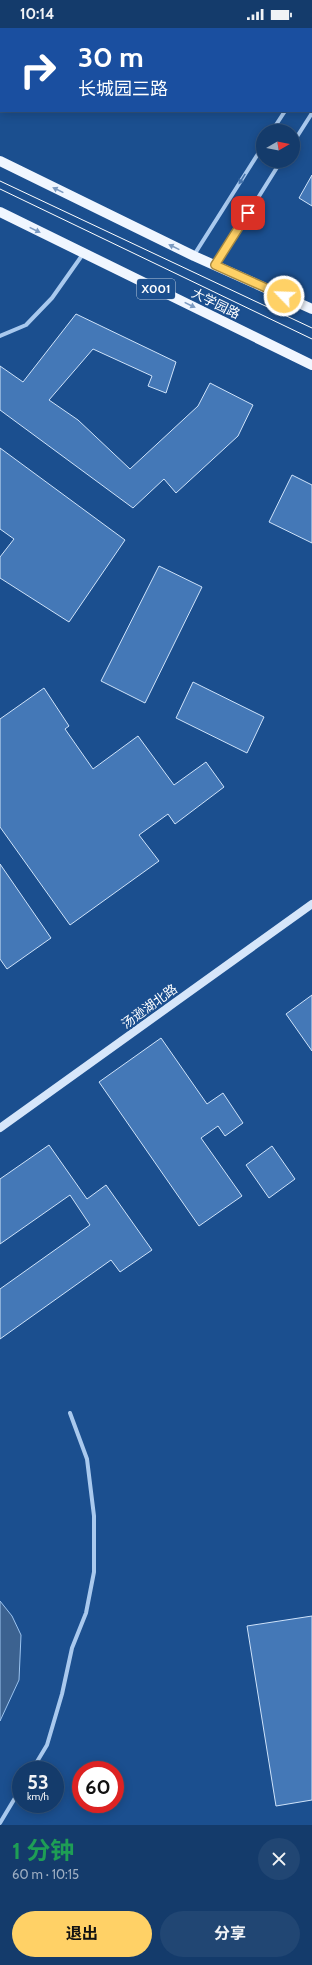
<!DOCTYPE html>
<html lang="zh">
<head>
<meta charset="utf-8">
<style>
  :root { --surface:#143b6b; --page:#214673; --text:#f1f3f6; --muted:#9dadc1; --line:#33557e; --accent:#ffd166 }
  body { margin:0; font-family:Cabin,"Noto Sans SC",sans-serif; background:var(--page); color:var(--text); height:100vh; display:flex; flex-direction:column; font-size:15px; white-space:nowrap }
  * { box-sizing:border-box; margin:0 }
  p { font-size:13px; color:var(--muted) }
  .icon { flex:none; width:22px; height:22px; fill:none; stroke:currentColor; stroke-width:2; stroke-linecap:round; stroke-linejoin:round }
  .map { position:relative; height:1797px; overflow:hidden }
  .panel { display:flex; flex-direction:column; background:var(--surface); flex:1 }
  .panel>* { flex:none }
  .guide { position:absolute; left:0px; top:0px; width:312px; height:84px; box-shadow:0 2px 10px #0003,0 0 0 1px var(--line); background:#1a4fa0; color:#fff; overflow:hidden }
  .needle { width:26px; rotate:81deg }
  .controls { position:absolute; left:256px; top:96px; display:grid; gap:8px }
  .controls a { display:grid; place-items:center; width:44px; height:44px; border-radius:50%; background:var(--surface); box-shadow:0 2px 10px #0003,0 0 0 1px var(--line); font-size:20px }
  .speed { position:absolute; left:12px; top:1733px; display:flex; gap:8px; font-size:20px; font-weight:700; text-align:center }
  .speed>* { display:grid; place-content:center; width:52px; height:52px; border-radius:50%; background:var(--surface); box-shadow:0 2px 10px #0003,0 0 0 1px var(--line); line-height:1 }
  .speed small { font-size:10px; font-weight:400 }
  .speed .limit { border:6px solid #d22; background:#fff; color:#111 }
  .pin { position:absolute; display:grid; place-items:center; width:34px; height:34px; color:#fff; margin:-17px; border-radius:8px; box-shadow:0 2px 6px #0006 }
  .me { position:absolute; width:44px; margin:-22px; rotate:294deg; stroke-linejoin:round; filter:drop-shadow(0 0 3px #0008) }
  .turn { display:flex; align-items:center; gap:14px; height:84px; padding:0 12px; font-size:18px }
  .turn .icon { width:52px; height:52px; stroke-width:2.5 }
  .turn b { display:block; font-size:28px; line-height:34px }
  .round { display:grid; place-items:center; flex:none; width:42px; height:42px; border-radius:21px; background:var(--page) }
  .head { display:flex; align-items:center; justify-content:space-between; height:68px; padding:0 12px }
  h1 { font-size:24px; font-weight:700; line-height:30px; color:#1e9e55 }
  .button { display:flex; gap:8px; margin-top:auto; padding:8px 12px }
  .button a { flex:1; height:46px; border-radius:24px; background:var(--accent); color:#111; font-size:16px; font-weight:700; line-height:46px; text-align:center }
  .button a+a { background:var(--page); color:var(--text) }
  .status { display:flex; justify-content:space-between; align-items:center; height:28px; padding:0 20px; background:var(--surface); direction:ltr }
  .status svg { height:11px; fill:currentColor }
  .map>svg:first-child { display:block }
</style>
</head>
<body>
<div class="status"><b>10:14</b><svg viewBox="0 0 49 12"><path d="M0 12V9h3v3zM5 12V6h3v6zM10 12V3h3v9zM15 12V0h3v12zM26 1h20v11H26zM47 4h2v5h-2z"/></svg></div>
<div class="map">
<svg width="312" height="1797" viewBox="0 0 312 1797">
  <rect width="100%" height="100%" fill="#1b4f8f"/>
  <path fill="#3c6290" stroke="#9cc4f0" d="M0,1573L12,1588L21,1607L19,1652L0,1693Z"/>
  <path fill="#4478b7" stroke="#cfe3fa" d="M312,147V178L299,170Z
    M76,286L176,334L166,365L148,358L152,348L93,321L49,372L78,392L130,441L198,378L210,355L253,377L238,408L176,465L164,451L133,480L0,382V338L23,354Z
    M0,420L125,512L69,594L0,550V529L14,511L0,501Z
    M292,447L312,457V515L269,494Z
    M159,538L202,559L145,675L101,653Z
    M193,654L264,689L247,725L176,690Z
    M44,660L69,698L65,701L93,741L138,708L174,757L206,734L224,759L175,796L168,786L139,807L159,833L70,897L0,799V691Z
    M0,836L51,910L7,941L0,931Z
    M312,967V1023L286,986Z
    M161,1010L207,1076L223,1065L243,1095L225,1108L218,1098L201,1110L242,1168L199,1198L99,1054Z
    M49,1117L87,1171L106,1157L152,1222L120,1244L111,1232L0,1311V1261L90,1197L70,1167L0,1216V1151Z
    M272,1118L295,1151L269,1170L246,1137Z
    M312,1588V1772L276,1778L247,1598Z"/>
  <g fill="none" stroke-linecap="round" stroke-linejoin="round">
    <path stroke="#a9c9ee" stroke-width="4" d="M311,40L312,38
      M272,103L285,83
      M293,115L312,85
      M194,227L263,118
      M216,237L281,133
      M0,308L26,297L52,270L83,226
      M32,1742L47,1717L62,1666L72,1620L86,1585L94,1544V1488L87,1431L70,1385
      M0,1795L21,1760"/>
    <path stroke="#d6e6fa" stroke-width="8" d="M0,1100L312,876"/>
    <path stroke="#f0f6ff" stroke-width="10" d="M0,133L194,228L312,281
      M0,184L312,337"/>
    <path stroke="#fff" stroke-width="1" d="M0,153L312,300
      M0,161L312,311"/>
  </g>
  <defs><path id="oneway-solid" d="M-6-.8H1V-3.2L6.5 0L1 3.2V.8H-6Z"/></defs>
  <use fill="#4674ac" href="#oneway-solid" transform="translate(242 151) rotate(122)"/>
  <g fill="#7b9ac1">
    <use href="#oneway-solid" transform="translate(58 162) rotate(-154)"/>
    <use href="#oneway-solid" transform="translate(35 202) rotate(26)"/>
    <use href="#oneway-solid" transform="translate(174 219) rotate(-154)"/>
    <use href="#oneway-solid" transform="translate(190 277) rotate(26)"/>
  </g>
  <g fill="none" stroke-linecap="round" stroke-linejoin="round">
    <g stroke="#a68842" stroke-width="10">
      <path id="route" d="M248,185L215,237L284,268"/>
    </g>
    <use href="#route" stroke="#ffd166" stroke-width="7"/>
  </g>
  <g text-anchor="middle" stroke-width="4" stroke-linejoin="round" paint-order="stroke">
    <rect fill="#1b4f8f" stroke="#bbcadd" stroke-width="1" x="137" y="251" width="38" height="20" rx="3"/>
    <g font-size="12" font-weight="bold" fill="#fff">
      <text x="156" y="265">X001</text>
    </g>
    <g font-size="13" fill="#fff" stroke="#1b4f8f">
      <text transform="translate(216 275) rotate(26)" y="5">大学园路</text>
      <text transform="translate(149 978) rotate(-36)" y="5">汤逊湖北路</text>
    </g>
  </g>
</svg>
<div class="controls">
<a><svg class="needle" viewBox="-14 -14 28 28"><path d="M0-13l5 13h-10z" fill="#e53935"/><path d="M0 13l5-13h-10z" fill="#9dadc1"/></svg></a>
</div>
<div class="speed"><div>53<small>km/h</small></div><div class="limit">60</div></div>
<div class="pin" style="left:248px;top:185px;background:#d93025"><svg class="icon" aria-label="arrive" viewBox="0 0 24 24"><path d="M6 21V4h12l-3 4 3 4H6"/></svg></div>
<svg class="me" style="left:284px;top:268px" viewBox="-20 -20 40 40"><circle r="17" fill="#ffd166" stroke="#fff" stroke-width="3"/><path d="M0-11L8 9 0 5-8 9z" fill="#fff"/></svg>
<div class="guide">
<div class="turn"><svg class="icon" aria-label="right" viewBox="0 0 24 24"><path d="M7 20v-9h11M14 6l5 5-5 5"/></svg><div><b>30 m</b>长城园三路</div></div>
</div>
</div>
<section class="panel">
<div class="head"><div><h1>1 分钟</h1><p>60 m · 10:15</p></div><a class="round"><svg class="icon" aria-label="close" viewBox="0 0 24 24"><path d="M6 6l12 12M18 6L6 18"/></svg></a></div>
<div class="button"><a>退出</a><a>分享</a></div>
</section>
</body>
</html>
